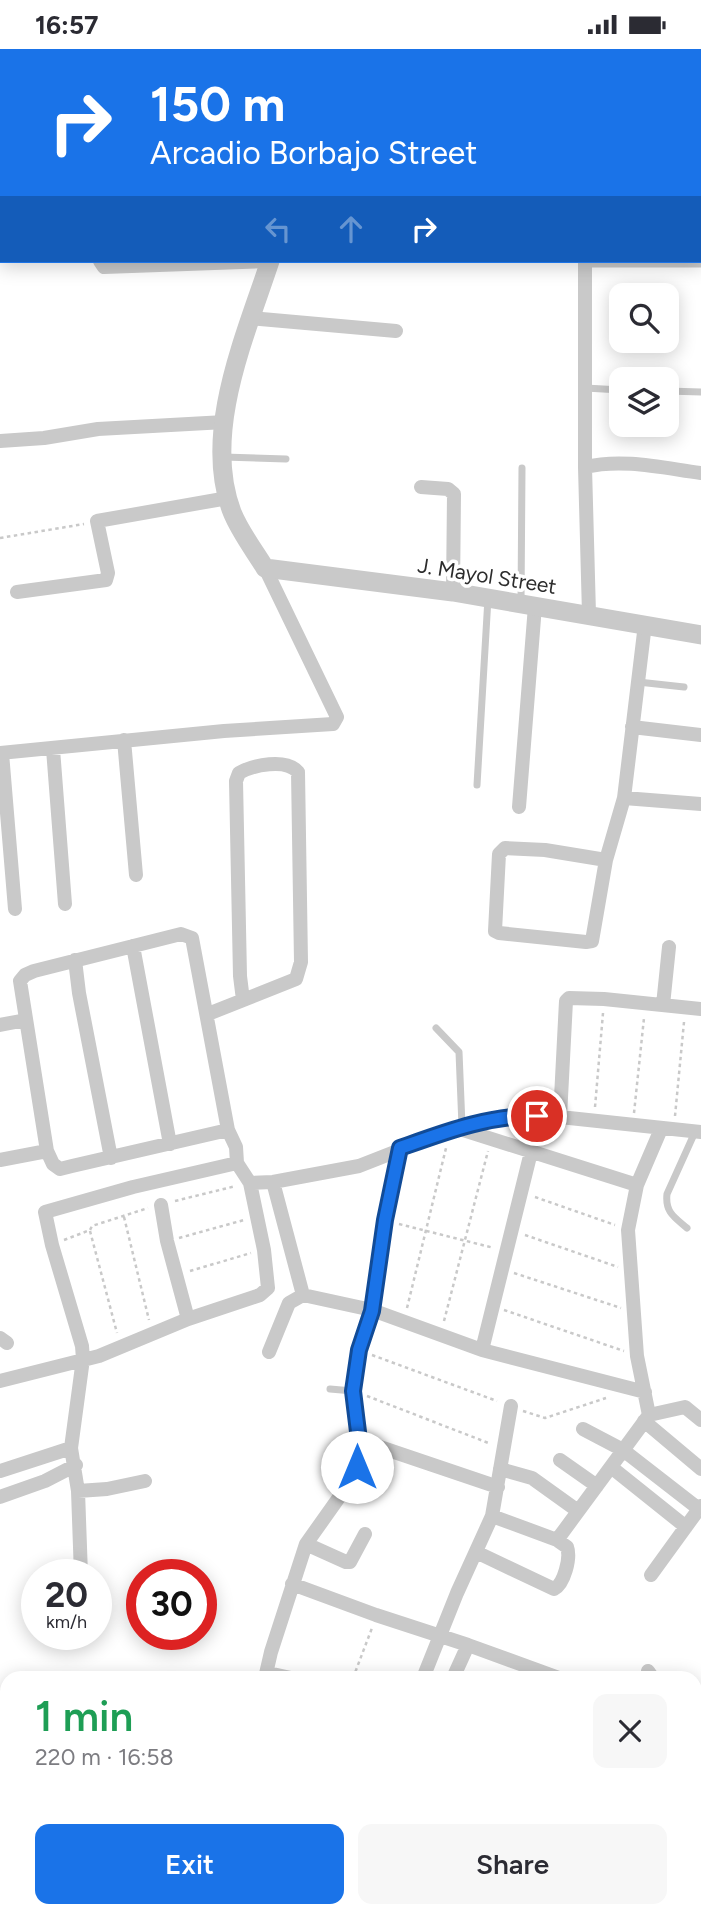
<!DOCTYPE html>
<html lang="en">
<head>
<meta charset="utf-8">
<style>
  :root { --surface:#fff; --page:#f7f7f7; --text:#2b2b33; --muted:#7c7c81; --accent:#1a73e8 }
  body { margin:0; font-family:Figtree,sans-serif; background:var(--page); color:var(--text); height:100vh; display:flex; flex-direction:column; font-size:26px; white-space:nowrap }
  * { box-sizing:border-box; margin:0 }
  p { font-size:23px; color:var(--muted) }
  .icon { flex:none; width:38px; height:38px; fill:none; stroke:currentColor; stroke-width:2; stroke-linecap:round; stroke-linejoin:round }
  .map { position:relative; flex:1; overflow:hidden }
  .details { position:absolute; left:0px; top:1622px; width:702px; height:247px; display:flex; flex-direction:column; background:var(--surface); border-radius:21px 21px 0 0; box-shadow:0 4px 18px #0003 }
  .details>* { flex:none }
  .hud { position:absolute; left:0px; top:0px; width:702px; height:214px; box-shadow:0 4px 18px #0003; background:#1a73e8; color:#fff; overflow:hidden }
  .tools { position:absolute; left:609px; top:234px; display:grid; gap:14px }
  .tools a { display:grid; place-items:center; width:70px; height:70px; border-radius:14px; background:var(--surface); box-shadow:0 4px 18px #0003; font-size:35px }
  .speed { position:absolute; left:21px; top:1510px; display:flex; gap:14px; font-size:35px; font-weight:700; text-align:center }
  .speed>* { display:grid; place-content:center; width:91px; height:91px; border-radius:50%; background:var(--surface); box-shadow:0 4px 18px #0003; line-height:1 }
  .speed small { font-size:18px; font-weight:400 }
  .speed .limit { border:10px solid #d22; background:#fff; color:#111 }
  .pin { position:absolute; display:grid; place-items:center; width:60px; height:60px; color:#fff; margin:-30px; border:4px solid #fff; border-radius:50%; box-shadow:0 2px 7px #0007 }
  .me { position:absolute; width:77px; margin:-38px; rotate:0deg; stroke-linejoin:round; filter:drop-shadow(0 0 5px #0008) }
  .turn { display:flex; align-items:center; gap:24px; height:147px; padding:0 35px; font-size:32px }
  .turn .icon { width:91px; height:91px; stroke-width:2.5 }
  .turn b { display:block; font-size:49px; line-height:60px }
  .lanes { display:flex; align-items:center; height:66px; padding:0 35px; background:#0003; justify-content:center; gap:35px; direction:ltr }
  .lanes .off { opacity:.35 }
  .round { display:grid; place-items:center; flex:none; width:74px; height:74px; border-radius:14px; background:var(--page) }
  .overview { display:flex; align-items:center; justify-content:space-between; height:119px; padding:0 35px }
  h1 { font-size:42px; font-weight:600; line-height:52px; color:#1e9e55 }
  .cta { display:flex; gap:14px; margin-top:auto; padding:14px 35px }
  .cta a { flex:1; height:80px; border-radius:14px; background:var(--accent); color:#fff; font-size:28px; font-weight:600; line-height:80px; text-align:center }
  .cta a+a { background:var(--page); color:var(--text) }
  .status { display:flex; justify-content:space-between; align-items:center; height:49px; padding:0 35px; background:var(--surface); direction:ltr }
  .status svg { height:19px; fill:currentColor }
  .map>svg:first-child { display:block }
</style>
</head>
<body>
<div class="status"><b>16:57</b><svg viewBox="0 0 49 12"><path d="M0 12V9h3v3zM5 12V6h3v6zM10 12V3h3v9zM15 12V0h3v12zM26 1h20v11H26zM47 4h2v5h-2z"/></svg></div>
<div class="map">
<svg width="701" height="1868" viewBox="0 0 701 1868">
  <rect width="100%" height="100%" fill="#fff"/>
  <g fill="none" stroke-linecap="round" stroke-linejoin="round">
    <path stroke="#c9c9c9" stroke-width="2.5" stroke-dasharray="3.5 3.5" stroke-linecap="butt" d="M0,489L84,475
      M595,1058L603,964
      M634,1064L644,969
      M675,1067L684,973
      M535,1148L615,1176
      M175,1152L236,1137
      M124,1168L149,1271
      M399,1175L494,1199
      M90,1182L117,1284
      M525,1186L618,1218
      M179,1189L244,1171
      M64,1191L90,1181L92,1177L148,1159
      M190,1222L251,1204
      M514,1224L621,1259
      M407,1259L446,1099
      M504,1261L624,1302
      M444,1272L488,1102
      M372,1306L497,1352
      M367,1347L491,1395
      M523,1362L545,1369L606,1349
      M353,1629L372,1579"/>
    <path stroke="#c9c9c9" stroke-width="7" d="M275,0L282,2
      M586,215H701
      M585,339L621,341
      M667,342L701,343
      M223,408L286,410
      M521,553L522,419
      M638,633L684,638
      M477,736L488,549
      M436,979L459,1003L462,1077
      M687,1179C674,1168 665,1163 667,1145L695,1083
      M330,1340L353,1342
      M0,1804H7
      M126,1862L127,1868"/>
    <path stroke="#c9c9c9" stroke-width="14" d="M670,0L671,2
      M609,2V0
      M0,19H2
      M700,136H701
      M100,212L104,218L270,212
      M585,212V418L589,565
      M250,269L396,282
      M0,392L44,389L98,380L225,373
      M585,418C623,409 663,419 701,424
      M421,438L448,440L454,445L453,543
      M17,543L106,531L108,524L97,472L228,449
      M632,678L701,686
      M124,691L136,826
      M53,700L65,855
      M0,704L224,682L333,675L337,668L265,519
      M2,704L15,860
      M624,749L701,755
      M519,758L535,557
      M606,811L545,801L505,799L499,805L495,882L499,884L586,893L592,892L606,811L624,749L645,575
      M133,897L170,1095
      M75,911L79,944L111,1109
      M663,956L669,898
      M208,965L296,930L301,913L298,723C286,709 253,716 239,724L236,732L240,927L243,951
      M0,976L26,971
      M560,1068L566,952L569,949L604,950L701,960
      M457,1079L637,1136
      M0,1111L47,1102
      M273,1133L303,1246
      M250,1134L273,1133L359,1117L456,1079L515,1067L560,1068L701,1083
      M161,1156L167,1192L188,1270
      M0,1289L7,1294
      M482,1301L531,1103
      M269,1303L289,1254L303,1246L372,1261L482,1301L645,1343
      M0,1332L99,1307L188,1270L260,1246L268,1239L264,1201L250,1134L237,1114L236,1098L228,1081L192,889L181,885L34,922L25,926L20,932L47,1102L53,1115L60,1120L72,1117L228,1081
      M649,1366L685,1358L701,1371
      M644,1372L701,1420
      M583,1380L623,1401L699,1460
      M359,1391L498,1438
      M560,1411L597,1437
      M611,1418L686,1478
      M500,1420L532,1429L578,1462
      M0,1422L71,1399
      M78,1442L107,1440L145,1432
      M0,1448L45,1432L76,1416
      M492,1467L557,1491L649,1366L637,1307L628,1181L637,1136L661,1080
      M306,1495L346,1513H350L365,1485
      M476,1503L554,1540C564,1535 571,1509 567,1498L557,1491
      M81,1526L78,1442L71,1399L83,1310L82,1297L52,1196L45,1163L133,1138L237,1114
      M651,1526L701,1457
      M292,1535L376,1566L468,1596L559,1629
      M648,1622L653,1629
      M268,1624L291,1629
      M265,1629L271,1603L306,1495L345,1440L357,1418L359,1391L353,1342L359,1301L372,1261L385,1171L400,1099
      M423,1629L457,1544L492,1467L511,1357
      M453,1629L468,1596
      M695,1667L701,1669
      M0,1732H7
      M666,1862L667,1868
      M423,1868L424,1862"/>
    <path stroke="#c9c9c9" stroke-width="19" d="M298,2V0
      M270,212C245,288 202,384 232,463C240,483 254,501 265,519L453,543L701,586"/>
  </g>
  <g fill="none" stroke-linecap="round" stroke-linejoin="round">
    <g stroke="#114b97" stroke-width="18">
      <path id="route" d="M357,1418L359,1391L353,1342L359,1301L372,1262L385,1171L400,1099C445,1083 489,1066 537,1067"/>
    </g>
    <use href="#route" stroke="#1a73e8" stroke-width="12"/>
  </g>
  <g text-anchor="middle" stroke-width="7" stroke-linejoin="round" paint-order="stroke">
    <g font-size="21" fill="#2c2c2c" stroke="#fff">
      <text transform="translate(487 527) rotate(9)" y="7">J. Mayol Street</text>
    </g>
  </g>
</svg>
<div class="tools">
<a><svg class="icon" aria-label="search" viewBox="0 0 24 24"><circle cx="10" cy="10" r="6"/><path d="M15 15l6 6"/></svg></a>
<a><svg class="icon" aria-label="layers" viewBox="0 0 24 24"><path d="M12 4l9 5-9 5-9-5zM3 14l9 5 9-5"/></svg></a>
</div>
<div class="speed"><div>20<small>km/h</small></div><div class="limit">30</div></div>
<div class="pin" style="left:537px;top:1067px;background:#d93025"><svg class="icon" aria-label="arrive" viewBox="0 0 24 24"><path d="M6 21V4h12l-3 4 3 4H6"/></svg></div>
<svg class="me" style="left:357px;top:1418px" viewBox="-20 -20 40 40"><circle r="19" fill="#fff"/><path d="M0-13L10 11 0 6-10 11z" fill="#1a73e8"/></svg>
<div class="hud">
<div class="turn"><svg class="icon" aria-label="right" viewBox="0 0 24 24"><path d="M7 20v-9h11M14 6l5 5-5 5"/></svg><div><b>150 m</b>Arcadio Borbajo Street</div></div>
<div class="lanes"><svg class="icon off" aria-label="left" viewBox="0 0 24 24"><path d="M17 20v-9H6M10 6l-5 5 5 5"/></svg><svg class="icon off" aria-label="ahead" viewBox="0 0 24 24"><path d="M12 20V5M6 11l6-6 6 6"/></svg><svg class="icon" aria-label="right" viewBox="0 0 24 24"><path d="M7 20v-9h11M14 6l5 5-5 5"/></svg></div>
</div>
<section class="details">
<div class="overview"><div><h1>1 min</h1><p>220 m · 16:58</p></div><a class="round"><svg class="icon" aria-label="close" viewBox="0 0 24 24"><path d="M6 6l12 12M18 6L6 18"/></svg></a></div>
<div class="cta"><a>Exit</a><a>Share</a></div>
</section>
</div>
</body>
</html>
